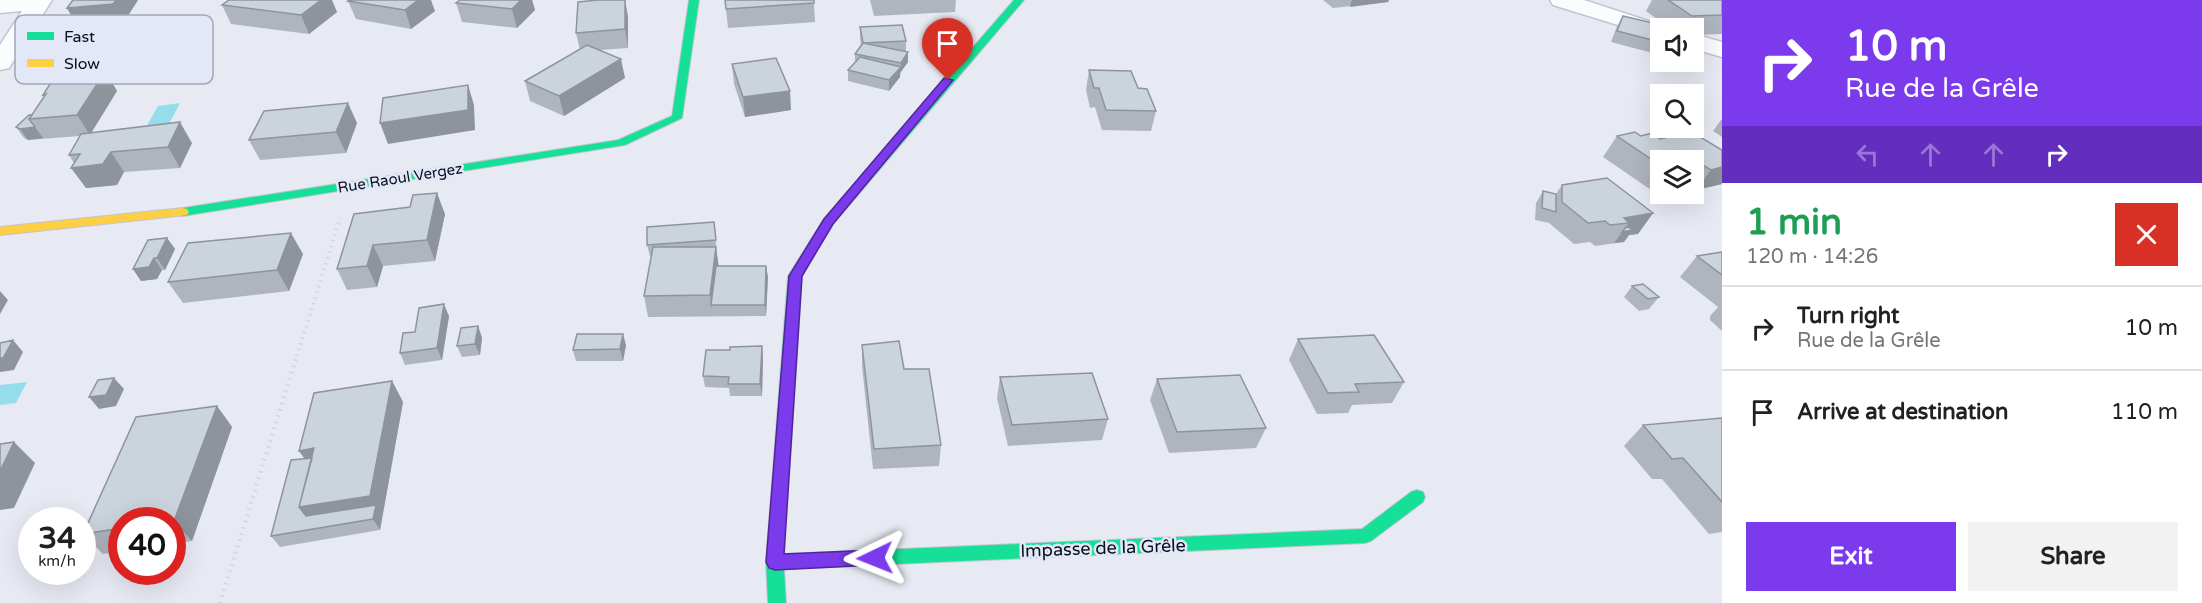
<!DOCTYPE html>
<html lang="en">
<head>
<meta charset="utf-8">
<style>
  :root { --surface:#fff; --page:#f2f2f2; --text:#202124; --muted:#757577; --line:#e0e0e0; --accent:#7c3aed }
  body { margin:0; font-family:"Varela Round",sans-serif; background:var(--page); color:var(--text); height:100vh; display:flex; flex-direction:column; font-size:22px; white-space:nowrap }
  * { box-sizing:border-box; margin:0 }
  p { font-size:20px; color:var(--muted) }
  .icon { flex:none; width:33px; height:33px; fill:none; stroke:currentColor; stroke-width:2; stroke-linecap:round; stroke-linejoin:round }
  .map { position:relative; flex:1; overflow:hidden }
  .details { display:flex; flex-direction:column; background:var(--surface); width:480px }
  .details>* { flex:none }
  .hud { background:#7c3aed; color:#fff; overflow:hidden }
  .fabs { position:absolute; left:1650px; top:18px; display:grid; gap:12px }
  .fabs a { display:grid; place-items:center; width:54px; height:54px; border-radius:0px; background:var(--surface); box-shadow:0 6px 24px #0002; font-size:30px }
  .speed { position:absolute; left:18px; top:507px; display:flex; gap:12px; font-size:30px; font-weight:700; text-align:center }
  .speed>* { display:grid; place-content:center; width:78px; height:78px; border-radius:50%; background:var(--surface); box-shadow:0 6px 24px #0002; line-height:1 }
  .speed small { font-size:15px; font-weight:400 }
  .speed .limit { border:9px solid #d22; background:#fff; color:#111 }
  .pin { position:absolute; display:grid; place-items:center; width:51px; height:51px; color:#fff; margin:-62px -26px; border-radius:50% 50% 50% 0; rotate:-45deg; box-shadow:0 0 6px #0007 }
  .pin .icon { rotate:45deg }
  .me { position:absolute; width:66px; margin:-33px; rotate:268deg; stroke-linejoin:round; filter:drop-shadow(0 0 4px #0008) }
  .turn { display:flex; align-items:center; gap:21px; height:126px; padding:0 24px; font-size:27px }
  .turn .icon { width:78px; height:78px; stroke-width:2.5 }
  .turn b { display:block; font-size:42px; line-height:51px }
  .lanes { display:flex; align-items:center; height:57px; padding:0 24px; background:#0003; justify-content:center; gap:30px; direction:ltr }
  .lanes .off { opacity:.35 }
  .round { display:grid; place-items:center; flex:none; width:63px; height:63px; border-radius:0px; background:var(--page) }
  .overview { display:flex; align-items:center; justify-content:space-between; height:102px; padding:0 24px }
  h1 { font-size:36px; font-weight:800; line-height:45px; color:#1e9e55 }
  .cta { display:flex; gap:12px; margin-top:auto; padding:12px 24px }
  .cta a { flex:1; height:69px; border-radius:0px; background:var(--accent); color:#fff; font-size:24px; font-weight:800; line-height:69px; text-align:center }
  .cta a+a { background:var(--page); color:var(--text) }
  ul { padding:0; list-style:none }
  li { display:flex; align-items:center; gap:18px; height:84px; padding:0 24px; border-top:2px solid var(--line) }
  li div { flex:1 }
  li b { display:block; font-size:22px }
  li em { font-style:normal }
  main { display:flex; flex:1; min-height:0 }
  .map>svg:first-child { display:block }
</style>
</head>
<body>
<main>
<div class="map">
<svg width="1722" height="603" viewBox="0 0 1722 603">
  <rect width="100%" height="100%" fill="#e7eaf3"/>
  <path fill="#96ddeb" d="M180,103L168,126L145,129L158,106Z
    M27,382L16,403L0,405V385Z"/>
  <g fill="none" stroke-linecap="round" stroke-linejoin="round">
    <g stroke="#c1c5d0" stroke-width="3">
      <path id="street" d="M0,0H52L9,68L0,70V45L22,11L0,13Z
        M1550,0H1584L1670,28H1660V38L1553,5Z
        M1694,34L1722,42V57L1694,49Z"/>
    </g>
    <g stroke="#c1c5d0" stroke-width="2">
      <path id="fast" d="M689,0H699L682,118L625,145L183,216L177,212L183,208L618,140L672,116Z
        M1014,0H1024L833,224L802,276L784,554L1362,529L1411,492L1417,490L1423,492L1425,497L1423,502L1371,541L1365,543L784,569L786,603H768L766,562L788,276L824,219Z"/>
    </g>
    <g stroke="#c1c5d0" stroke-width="2">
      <path id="slow" d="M183,208L187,209L189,212L187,215L0,235V227Z"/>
    </g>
    <path stroke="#d6d6da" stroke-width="4" stroke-dasharray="1.5 4.5" stroke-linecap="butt" d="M297,356L340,218"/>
    <path stroke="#d6d6da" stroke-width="4.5" stroke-dasharray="1.5 5" stroke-linecap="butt" d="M220,603L297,355"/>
    <use href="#street" fill="#fbfcfd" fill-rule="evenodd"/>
    <use href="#fast" fill="#16e098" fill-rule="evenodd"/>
    <use href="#slow" fill="#ffcf43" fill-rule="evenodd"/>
  </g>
  <path fill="#afb5be" d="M73,0H138L124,22H125L136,41L121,71L106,73L117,91L91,132L192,143L180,168L124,172L117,185L86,188L74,163L69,155L80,136L28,140L24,138L16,127L32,115L44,97L43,95L71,75L75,39L108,24L78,27L67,8Z
    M460,0H532L535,10L517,28L462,22L456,3Z
    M625,0L628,17V48L600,50L625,78L564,116L530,101L525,81L580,50L576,33Z
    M725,0L814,3L815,22L728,28Z
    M870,0H956L955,12L874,16Z
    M1323,0H1389L1388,2L1333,8Z
    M1652,0H1722V34L1694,35V28H1660V55L1611,42L1617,26L1623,16L1668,27L1646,11Z
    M348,1L435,11L411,29L356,19Z
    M222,5L337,12L309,34L231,24Z
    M860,27L906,41V51L908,52V62L900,73V77L889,91L848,81V70L855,63V54L861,45L860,37Z
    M732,64L791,110L745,117L734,84Z
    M1089,70L1138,88L1156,111L1151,131L1102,130L1095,107L1090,108L1086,90Z
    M1721,120H1722V137L1713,131Z
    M357,123L346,153L260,160L249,140Z
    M1692,132L1722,184L1696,190L1694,189V160H1660V190L1654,192L1603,157L1617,136H1641L1660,139Z
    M1562,185L1653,213L1638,234L1629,235L1624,242L1595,246L1590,242L1574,244L1549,223L1535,220L1536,203L1543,191L1556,194Z
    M354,214H445L435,261L383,266L377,287L347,290L337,269Z
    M714,222L718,266H766L768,277L766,316L648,317L644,296L651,256H650L647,245Z
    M167,238L175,249L165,270H162L157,279L141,281L133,269Z
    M1722,252V331L1710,320V316L1718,307L1680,277L1697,256Z
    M303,254L289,291L183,303L168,282Z
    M1632,286L1659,297L1649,309L1639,311L1624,297Z
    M449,316L442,360L405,365L400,353Z
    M478,326L482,338L480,355L462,357L457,346Z
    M1298,339L1404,382L1392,403L1352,405L1348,413L1317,414L1289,360Z
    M626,345L623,361H576L573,350Z
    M862,345L904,369L941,445L939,466L873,469L862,366Z
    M762,346L763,358L762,396H730L729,388L705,387L703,376L730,350Z
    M1000,377L1108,419L1102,440L1008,446L997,398Z
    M1157,379L1266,428L1256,448L1169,453L1150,400Z
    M392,381L403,402L380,530L280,547L271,536L305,459Z
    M217,406L232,427L192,541L172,544V520H122V551L103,554L83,534Z
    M1722,418V532L1709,534L1662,479H1652L1624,446L1643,425Z"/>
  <path fill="#8e949b" d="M116,0H138L124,22L78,27L67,8Z
    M321,0H332L337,12L309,34L301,15Z
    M418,0H431L435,11L411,29L405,10Z
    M521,0H532L535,10L517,28L512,9Z
    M625,0L628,17V48L625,29Z
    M1352,0H1389L1388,2L1350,7Z
    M125,22L136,41L121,71L106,73L117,91L90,135L77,115L72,77L60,58Z
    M908,52V62L900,73L901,63Z
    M621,59L625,78L564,116L559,96Z
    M901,67L900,77L889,91V80Z
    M468,85L474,105L475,130L388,144L380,123Z
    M790,91L791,110L745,117L743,97Z
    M348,103L357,123L346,153L336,132Z
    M180,122L192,143L180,168L168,147Z
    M35,127L43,138L28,140L20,129Z
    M111,152L124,172L117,185L86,188L71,168Z
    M1701,164L1694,175V166Z
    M1722,167V184L1696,190L1711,170Z
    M1660,183V190L1654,192Z
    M437,193L445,214L435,261L427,240Z
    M1653,213L1638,234L1629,235L1624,242L1614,243L1629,223L1624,218Z
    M291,233L303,254L289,291L277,270Z
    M167,238L175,249L165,270L157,258Z
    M373,245L383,266L377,287L367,266Z
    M716,247L719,268L711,305L713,316L710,295Z
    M154,258L162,270L157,279L141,281L133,269Z
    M766,266L768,277L766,316L765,305Z
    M0,291L8,300L0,314Z
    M444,304L449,316L442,360L437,348Z
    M478,326L482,338L480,355L475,344Z
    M623,334L626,345L623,361L620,349Z
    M13,340L23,352L14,370L0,372V358Z
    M762,346L763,358L762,396L760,384Z
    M114,378L124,389L116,406L99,409L89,397Z
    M392,381L403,402L380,530L373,519L314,528L299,507L313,471L299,451L314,448Z
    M217,406L232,427L192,541L174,521Z
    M14,442L35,463L14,508L0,510V471Z"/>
  <path fill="#cbd3dd" stroke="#8e949b" stroke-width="1.5" d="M73,0H116L113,4L67,8Z
    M229,0H321L301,15L222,5Z
    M350,0H418L405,10L348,1Z
    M460,0H521L512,9L456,3Z
    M598,0H625V29L576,33L578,2Z
    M725,0H814V3L726,9Z
    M1668,0H1722V15L1692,16Z
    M1623,16L1674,28H1660V42L1617,31Z
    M902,25L906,41L863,43L908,52L901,63L855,54L863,43L860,27Z
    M587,45L621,59L559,96L525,81Z
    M860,57L901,67L889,80L848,70Z
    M776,58L790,91L743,97L732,64Z
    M1089,70L1131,71L1138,88L1147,89L1156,111L1106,110L1099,88H1094Z
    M105,72L77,115L29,119L46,94L43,95L55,76Z
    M468,85V110L380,123L383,98Z
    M348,103L336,132L249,140L264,111Z
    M29,115H32L29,119L35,127L20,129L16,127Z
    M180,122L168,147L111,152L103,164L71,168L80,154L69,155L81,134Z
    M1635,132L1641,136L1652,133L1660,139L1692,132L1722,150V167L1711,170L1701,164L1694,166V160H1660V165L1617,136Z
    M1607,178L1653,213L1624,218L1629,223L1610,225L1605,221L1588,223L1562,202V185Z
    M1543,191L1556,194V212L1542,208Z
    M437,193L427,240L373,245L367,266L337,269L354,214L410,207L413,195Z
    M714,222L716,240L647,245V227Z
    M1627,226L1632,230L1622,232Z
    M291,233L277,270L168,282L188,243Z
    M167,238L157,258H154L149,267L133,269L148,240Z
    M653,247H716L710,295L644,296Z
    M1722,252V275L1697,256Z
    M716,266H766L765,305H711Z
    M1643,284L1659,297L1648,299L1632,286Z
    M444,304L437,348L400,353L403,333L415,332L419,308Z
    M478,326L475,344L457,346L461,328Z
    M577,334H623L620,349L573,350Z
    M1374,335L1404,382L1355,384L1359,392L1328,393L1298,339Z
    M13,340L3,358H0V343Z
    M899,341L904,369H929L941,445L874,449L862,345Z
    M762,346L760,384H728L729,377L703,376L706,350H730V347Z
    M1092,373L1108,419L1012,425L1000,377Z
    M1240,375L1266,428L1177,432L1157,379Z
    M114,378L106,395L89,397L98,380Z
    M392,381L370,496L299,507L314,448L299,451L314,393Z
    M217,406L174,521L122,520V528L83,534L136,417Z
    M1722,418V502L1683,458L1672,459L1643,425Z
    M14,442L0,471V444Z
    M312,458L299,507L306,516L376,505L373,519L271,536L291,460Z"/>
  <path fill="#7c3aed" stroke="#51269a" stroke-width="1.5" d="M944,78L953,80L833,224L802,276L784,554L875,550L881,552L884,558L881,563L875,565L775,570L769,568L766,562L789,276L824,219Z"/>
  <g text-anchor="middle" stroke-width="5" stroke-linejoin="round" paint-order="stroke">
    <g font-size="15" fill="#0a0f1b" stroke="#e2e8f8">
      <text transform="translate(400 178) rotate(-9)" y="5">Rue Raoul Vergez</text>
    </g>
    <g font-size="18" fill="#0a0f1b" stroke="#e2e8f8">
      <text transform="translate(1103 548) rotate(-2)" y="6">Impasse de la Grêle</text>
    </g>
  </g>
  <rect x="15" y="15" width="198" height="69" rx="9" fill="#e2e8f8" stroke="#a1a7b6" stroke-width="1.5"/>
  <rect x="27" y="32" width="27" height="8" fill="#16e098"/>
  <rect x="27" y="59" width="27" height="8" fill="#ffcf43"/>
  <g font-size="16" fill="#0a0f1b">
    <text x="64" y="42">Fast</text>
    <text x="64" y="69">Slow</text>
  </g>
</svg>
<div class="fabs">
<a><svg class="icon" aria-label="sound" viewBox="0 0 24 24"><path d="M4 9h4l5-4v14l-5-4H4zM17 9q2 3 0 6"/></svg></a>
<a><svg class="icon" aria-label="search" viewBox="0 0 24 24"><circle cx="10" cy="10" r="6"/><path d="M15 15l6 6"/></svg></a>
<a><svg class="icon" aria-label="layers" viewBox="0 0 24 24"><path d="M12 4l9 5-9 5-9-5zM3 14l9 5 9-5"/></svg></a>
</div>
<div class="speed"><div>34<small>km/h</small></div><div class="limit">40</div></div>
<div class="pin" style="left:948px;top:80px;background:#d93025"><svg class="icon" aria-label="arrive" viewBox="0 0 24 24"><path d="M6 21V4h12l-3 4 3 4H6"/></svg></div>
<svg class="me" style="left:875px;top:558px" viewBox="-20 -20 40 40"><path d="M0-17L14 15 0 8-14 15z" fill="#7c3aed" stroke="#fff" stroke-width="4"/></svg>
</div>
<section class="details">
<div class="hud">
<div class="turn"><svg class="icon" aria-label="right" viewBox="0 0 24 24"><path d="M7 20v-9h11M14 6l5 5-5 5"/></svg><div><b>10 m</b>Rue de la Grêle</div></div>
<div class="lanes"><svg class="icon off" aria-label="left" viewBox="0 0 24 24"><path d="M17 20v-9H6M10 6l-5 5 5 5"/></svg><svg class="icon off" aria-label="ahead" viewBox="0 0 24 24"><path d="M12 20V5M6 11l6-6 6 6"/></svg><svg class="icon off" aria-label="ahead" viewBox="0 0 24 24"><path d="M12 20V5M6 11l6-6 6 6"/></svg><svg class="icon" aria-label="right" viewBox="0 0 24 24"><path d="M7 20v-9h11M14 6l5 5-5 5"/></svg></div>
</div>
<div class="overview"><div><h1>1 min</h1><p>120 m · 14:26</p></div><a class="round" style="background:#d93025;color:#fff"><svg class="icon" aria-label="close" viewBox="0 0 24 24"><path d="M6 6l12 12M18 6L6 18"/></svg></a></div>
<ul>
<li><svg class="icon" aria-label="right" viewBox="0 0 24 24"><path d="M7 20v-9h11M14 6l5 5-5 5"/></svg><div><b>Turn right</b><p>Rue de la Grêle</p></div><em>10 m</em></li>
<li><svg class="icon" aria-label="arrive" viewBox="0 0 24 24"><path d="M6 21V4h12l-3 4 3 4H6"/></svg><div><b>Arrive at destination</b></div><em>110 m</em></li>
</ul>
<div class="cta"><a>Exit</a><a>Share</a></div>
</section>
</main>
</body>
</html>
